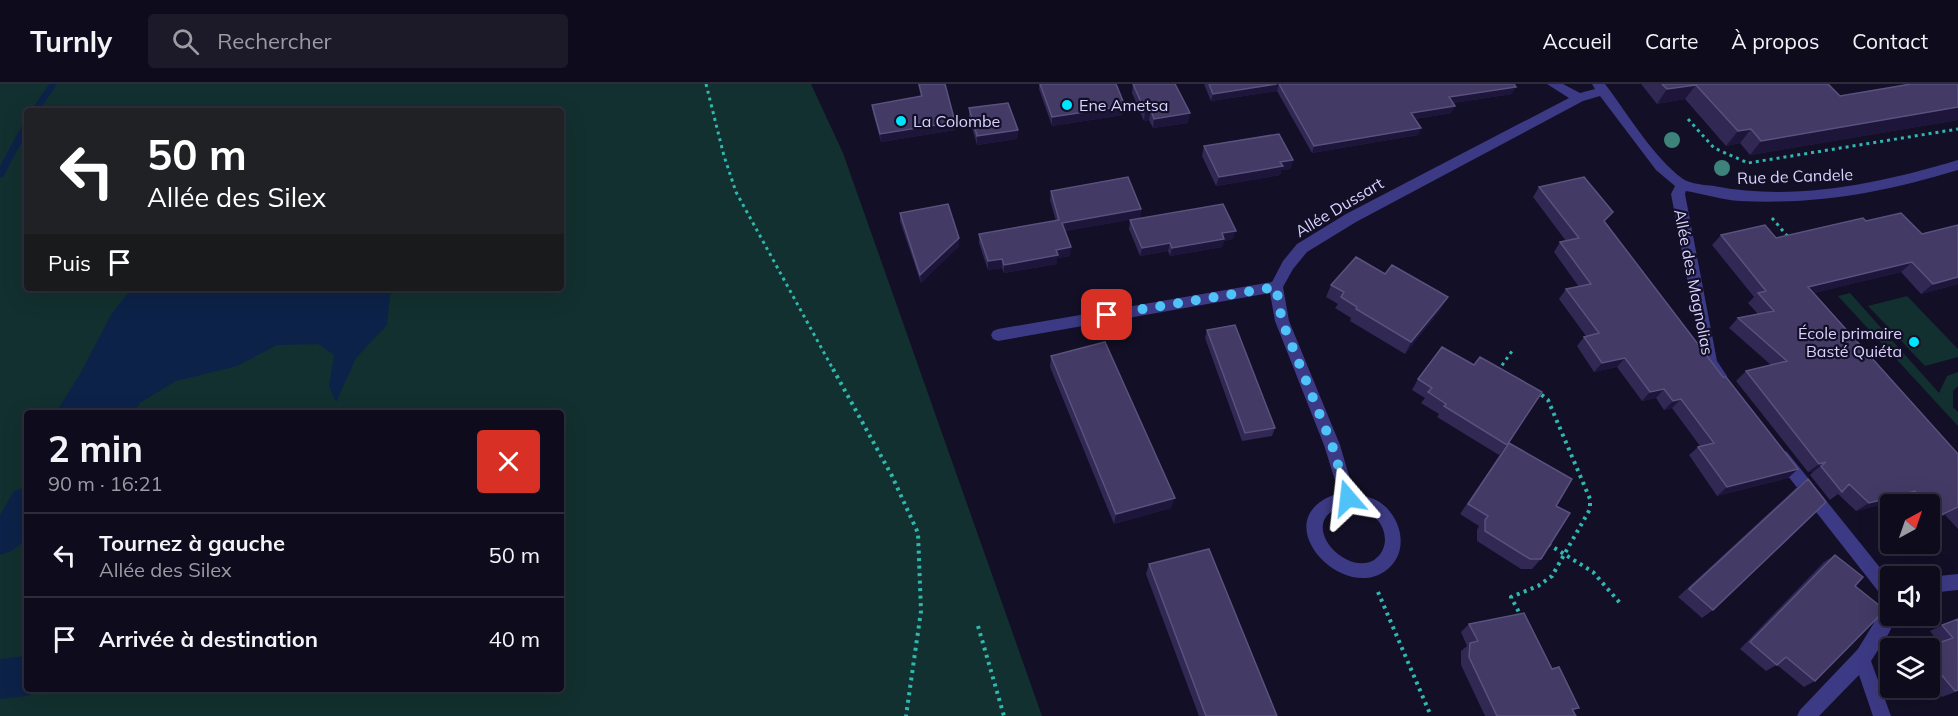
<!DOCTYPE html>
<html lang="fr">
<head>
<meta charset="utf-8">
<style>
  :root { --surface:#0e0b1c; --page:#1c1929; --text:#f1f3f6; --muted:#9b9ba3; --line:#2e2b3b }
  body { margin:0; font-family:Mulish,sans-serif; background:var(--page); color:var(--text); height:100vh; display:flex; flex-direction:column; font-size:22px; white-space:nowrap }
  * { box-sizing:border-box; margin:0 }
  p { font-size:20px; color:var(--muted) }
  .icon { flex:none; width:33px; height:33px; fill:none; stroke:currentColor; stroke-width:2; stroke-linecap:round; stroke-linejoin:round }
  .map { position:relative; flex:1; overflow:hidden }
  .panel { position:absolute; left:24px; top:326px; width:540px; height:282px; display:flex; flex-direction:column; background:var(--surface); border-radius:6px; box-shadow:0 6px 24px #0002,0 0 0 2px var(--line) }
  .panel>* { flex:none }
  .hud { position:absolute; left:24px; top:24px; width:540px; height:183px; border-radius:6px; box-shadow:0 6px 24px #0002,0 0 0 2px var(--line); background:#202124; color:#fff; overflow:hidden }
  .needle { width:39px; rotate:40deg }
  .controls { position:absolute; left:1880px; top:410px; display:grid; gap:12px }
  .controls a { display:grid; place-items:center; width:60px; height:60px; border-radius:6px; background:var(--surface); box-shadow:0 6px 24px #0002,0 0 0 2px var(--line); font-size:30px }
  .pin { position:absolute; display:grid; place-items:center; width:51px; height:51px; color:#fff; margin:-26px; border-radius:12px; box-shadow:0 3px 9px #0006 }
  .me { position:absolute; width:66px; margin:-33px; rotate:343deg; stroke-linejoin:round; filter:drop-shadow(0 0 4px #0008) }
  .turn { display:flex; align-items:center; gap:21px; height:126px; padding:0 24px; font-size:27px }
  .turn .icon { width:78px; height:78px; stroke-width:2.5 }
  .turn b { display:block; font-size:42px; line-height:51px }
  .then { display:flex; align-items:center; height:57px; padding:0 24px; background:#0003; gap:12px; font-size:22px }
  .round { display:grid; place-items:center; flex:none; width:63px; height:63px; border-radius:6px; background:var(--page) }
  .summary { display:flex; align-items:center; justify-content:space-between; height:102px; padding:0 24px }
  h1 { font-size:36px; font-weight:700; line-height:45px }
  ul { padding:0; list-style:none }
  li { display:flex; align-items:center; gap:18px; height:84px; padding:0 24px; border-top:2px solid var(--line) }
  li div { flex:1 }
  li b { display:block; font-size:22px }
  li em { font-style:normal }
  header { display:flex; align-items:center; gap:36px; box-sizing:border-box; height:84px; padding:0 30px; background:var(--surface); border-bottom:2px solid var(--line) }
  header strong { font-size:28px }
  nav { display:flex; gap:33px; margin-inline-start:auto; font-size:21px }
  .search { width:420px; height:54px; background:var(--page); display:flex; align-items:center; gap:15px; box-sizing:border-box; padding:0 21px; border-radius:6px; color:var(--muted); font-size:22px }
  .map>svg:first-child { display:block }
</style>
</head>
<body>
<header>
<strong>Turnly</strong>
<div class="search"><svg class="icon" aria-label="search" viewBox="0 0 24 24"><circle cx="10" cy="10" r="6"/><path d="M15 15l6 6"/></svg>Rechercher</div>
<nav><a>Accueil</a><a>Carte</a><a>À propos</a><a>Contact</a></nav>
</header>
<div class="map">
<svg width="1958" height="632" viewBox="0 0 1958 632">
  <rect width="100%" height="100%" fill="#130f26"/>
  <path fill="#12302f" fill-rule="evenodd" d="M0,0H811L843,69L1042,632H0ZM27,27H561V204H27ZM27,328H561V604H27Z
    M1850,209L1939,309L1947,292L1958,288V302L1953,307V323L1958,328V342L1838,212Z
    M1907,212L1958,265V273L1925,282L1868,222Z"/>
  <path fill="#0c2248" d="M151,204H396L390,211L387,241L356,274L336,318L329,302L334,271L318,260L277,261L237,282L176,297L141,318L133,328H73L92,300L124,238Z"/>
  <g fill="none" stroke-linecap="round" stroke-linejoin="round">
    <path fill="#0c2248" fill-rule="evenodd" d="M49,0H57L39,27H31Z
      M27,37V48L3,93L0,94V82L24,38Z"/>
    <path fill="#0c2248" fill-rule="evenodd" d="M132,204H167L136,247L104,310L92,328H56L80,290L112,229Z
      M27,403V455L13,466L0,471V431L14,407Z
      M27,572V604L41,606L27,612L0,615V575Z"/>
    <path stroke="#2fb8b0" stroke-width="3" stroke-dasharray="3 4" stroke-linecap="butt" d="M706,0L724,72L736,108L834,287
      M1688,35L1714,64L1748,79L1958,45
      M1772,134L1789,154
      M1498,287L1512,267"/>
    <path stroke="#2fb8b0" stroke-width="4" stroke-dasharray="3 4.5" stroke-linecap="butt" d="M833,285L892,392L918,449L921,527L906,632
      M1499,285L1498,287H1500
      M1548,460L1593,488L1620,519
      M1378,508L1431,632
      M1522,534L1511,513L1538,502L1552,492L1590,425V415L1548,316L1538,308
      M978,542L1004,632"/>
    <path fill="#3d3a85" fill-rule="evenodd" d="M1547,0H1563L1580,9L1595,5L1592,0H1605C1628,30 1653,73 1683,95C1691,100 1705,101 1714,102C1795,118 1881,99 1958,76V86C1886,108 1817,121 1740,117C1723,116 1704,110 1686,107L1685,110L1717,277L1727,292L1725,296C1714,300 1707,288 1703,279L1671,110L1675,102L1656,86L1600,12L1583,17L1356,138L1307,168L1293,185L1283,203L1289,237L1340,361L1354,409C1361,411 1370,413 1376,416C1399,428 1410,462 1391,482C1348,527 1258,434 1339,409L1324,361L1275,237L1270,209L998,257L993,255L991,251L993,247L998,245L1272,198L1283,177L1297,160L1346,130L1569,14ZM1348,421C1367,427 1385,434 1385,457C1384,465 1381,471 1374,476C1344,494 1291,433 1348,421Z
      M1782,366L1787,368L1890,496V531H1897L1889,549L1871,577L1891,632H1873L1859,591L1819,632H1797L1800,626L1858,565L1883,524L1878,507L1777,378L1774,373L1777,368Z
      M1958,490V506L1929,509V493Z"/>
  </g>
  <g fill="#3d827b">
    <circle cx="1672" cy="56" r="8"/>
    <circle cx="1722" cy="84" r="8"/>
  </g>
  <path fill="#312854" d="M918,0H945L955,46L881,58L873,29L872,21L921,13Z
    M1039,0H1116L1123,31L1052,42L1039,5Z
    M1133,0L1188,39L1153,44L1149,36L1144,37L1132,9Z
    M1204,0H1514L1512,10L1453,19L1455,22L1451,29L1415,35L1421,44L1418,51L1312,69L1277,7L1211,17Z
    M1641,0H1828L1840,12L1958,0V36L1750,71L1740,59L1726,62L1685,15L1657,20Z
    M969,24L1018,46L1017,55L977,61L969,33Z
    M1204,62L1293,76L1290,85L1281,86L1280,91L1216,102L1202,72Z
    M1539,103L1605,139L1723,293L1798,385L1788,394L1717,412L1689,371L1698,363L1700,362L1672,324L1664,326L1656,314L1642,317L1617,283L1594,288L1577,262L1584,253L1586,252L1559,215L1566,205L1579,203L1554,168L1560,158L1566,157L1533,113Z
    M1051,107L1141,125L1140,134L1065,147L1070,172L1057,174V180L1004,189L1002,184L988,186L979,159V150L1056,137L1050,116Z
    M900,129L959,154V162L921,199L900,137Z
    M1130,136L1233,155L1224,157L1222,163L1170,172L1168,167L1140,172L1129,145Z
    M1866,137L1958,200L1921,210L1901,188L1814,209L1958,370V445L1945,431L1929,438V420H1906L1902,415L1856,427L1838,410L1830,416L1810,391L1814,387L1808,388L1736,297L1746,287L1771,281L1729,244L1738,234L1758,230L1748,219L1754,213L1712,161L1721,151L1776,154Z
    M1331,201L1441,225L1405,270L1350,237L1351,234L1335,224L1338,220L1326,213Z
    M1207,246L1275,344L1272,352L1242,357L1205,254Z
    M1442,263L1507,361L1499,371L1437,333L1439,330L1421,319L1425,314L1412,306L1418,295Z
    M1051,272L1171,424L1114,440L1050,283Z
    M1509,359L1556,422L1541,475L1532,485H1521L1477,457V446L1479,442L1460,430L1501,369Z
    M1808,395L1713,526L1702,534L1678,513L1796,404Z
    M1835,471L1855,502L1815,597L1804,603L1777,581L1766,587L1740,565L1824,478Z
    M1149,480L1277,632H1199L1146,490Z
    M1958,535V607L1942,613L1929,597V564L1939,559L1930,547L1942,541Z
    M1469,540L1552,585L1579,624L1573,627L1576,632H1485L1461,581V567L1467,562L1461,548Z"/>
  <path fill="#1d163a" d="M1279,0L1277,7L1211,17L1213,10Z
    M1696,1L1685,15L1657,20L1667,5Z
    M1516,3L1512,10L1446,20L1449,13Z
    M1125,22L1123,31L1052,42V33Z
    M1455,22L1451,29L1408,36L1411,29Z
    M1958,23V36L1750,71L1761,57Z
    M1151,26L1149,36L1144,37L1145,27Z
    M1190,29L1188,39L1153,44L1154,35Z
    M955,38V46L881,58L880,50Z
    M1421,44L1418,51L1312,69L1314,62Z
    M1751,45L1740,59L1726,62L1738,47Z
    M1018,46L1017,55L977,61V52Z
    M1293,76L1290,85L1281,86L1280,91L1216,102L1219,93L1280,78Z
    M1141,125L1140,134L1062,148V139Z
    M1236,147L1233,155L1224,157L1222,163L1170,172L1172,164L1222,149Z
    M959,154V162L921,199L920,191Z
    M1170,159L1168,167L1140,172L1142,164Z
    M1071,163L1070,172L1057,174V180L1004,189V181L1056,166Z
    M1002,175V184L988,186V177Z
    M1912,178L1901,188L1798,213L1808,203Z
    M1958,193V200L1921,210L1933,200Z
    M1448,213L1441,225L1405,270L1411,258Z
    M1625,274L1617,283L1594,288L1602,279Z
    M1664,305L1656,314L1642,317L1650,308Z
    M1681,315L1672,324L1664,326L1673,317Z
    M1826,378L1814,387L1808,388L1819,380Z
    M1798,385L1788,394L1717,412L1727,403Z
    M1915,407L1902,415L1856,427L1869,419Z
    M1175,414L1171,424L1114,440L1116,430Z
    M1958,423L1945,431L1929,438L1937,433Z"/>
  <path fill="#433a66" stroke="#5a527e" stroke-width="1.5" d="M919,0H945L955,38L880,50L872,21L922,12Z
    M1040,0H1116L1125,22L1052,33Z
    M1133,0H1175L1190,29L1154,35L1151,26L1145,27Z
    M1209,0H1277L1213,10Z
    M1279,0H1514L1516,3L1449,13L1455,22L1411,29L1421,44L1314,62Z
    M1662,0H1828L1840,12L1911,0H1958V23L1761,57L1751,45L1738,47L1696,1L1667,5Z
    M1008,19L1018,46L977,52L969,24Z
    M1279,50L1293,76L1280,78L1283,82L1219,93L1204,62Z
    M1128,93L1141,125L1062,139L1071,163L1056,166L1058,171L1004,181L1002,175L988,177L979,150L1059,136L1051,107Z
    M1584,93L1613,128L1604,137L1723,293H1726L1798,385L1727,403L1698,363L1714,359L1681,315L1673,317L1664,305L1650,308L1625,274L1602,279L1584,253L1599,249L1566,205L1591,200L1560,158L1579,154L1539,103Z
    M948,120L959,154L920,191L900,129Z
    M1223,120L1236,147L1222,149L1224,155L1172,164L1170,159L1142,164L1130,136Z
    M1901,129L1922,150L1958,141V193L1933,200L1912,178L1808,203L1958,370V423L1937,433L1929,423V420H1926L1915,407L1869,419L1849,400L1842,408L1821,382L1826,378L1819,380L1746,287L1787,277L1738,234L1774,227L1758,209L1766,207L1721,151L1765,141L1776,154L1863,134L1866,137Z
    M1356,173L1385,190L1392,181L1448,213L1411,258L1356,225L1357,223L1341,213L1344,208L1331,201Z
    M1235,241L1275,344L1245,349L1207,246Z
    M1105,258L1175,414L1116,430L1051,272Z
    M1442,263L1474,281L1480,273L1542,308L1507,361L1444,322L1446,320L1428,308L1432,304L1418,295Z
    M1509,359L1572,395L1556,422L1570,429L1541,475H1530L1485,447V436L1488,432L1468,420Z
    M1808,395L1826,418L1713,526L1689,505Z
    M1209,465L1277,632H1206L1149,480Z
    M1835,471L1863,493L1855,502L1885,526L1815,597L1786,573L1777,581L1750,558Z
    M1524,529L1552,585L1559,583L1579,624L1572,625L1576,632H1497L1469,573L1470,559L1478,557L1469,540Z
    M1958,535V606L1955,607L1929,576V564H1924L1953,554L1942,541Z"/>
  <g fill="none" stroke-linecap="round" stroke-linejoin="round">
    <path stroke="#4fc3f7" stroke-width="10" stroke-dasharray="0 18" d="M1107,231L1276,203L1282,237L1332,361L1348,414"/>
  </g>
  <g fill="#00e5ff" stroke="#130f26" stroke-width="2">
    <circle cx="1067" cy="21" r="6"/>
    <circle cx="901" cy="37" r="6"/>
    <circle cx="1914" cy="258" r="6"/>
  </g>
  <g text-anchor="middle" stroke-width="4.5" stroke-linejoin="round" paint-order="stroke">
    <g font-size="16" fill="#d9d4ff" stroke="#130f26" text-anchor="start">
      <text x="1079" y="27">Ene Ametsa</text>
      <text x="913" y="43">La Colombe</text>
      <text x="1902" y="255" text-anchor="end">École primaire<tspan x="1902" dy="18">Basté Quiéta</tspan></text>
    </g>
    <g font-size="16" fill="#d9d4ff" stroke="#130f26">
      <text transform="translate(1795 92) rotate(-2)" y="6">Rue de Candele</text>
      <text transform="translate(1339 123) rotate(-31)" y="6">Allée Dussart</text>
      <text transform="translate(1694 198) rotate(79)" y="6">Allée des Magnolias</text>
    </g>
  </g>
</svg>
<div class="controls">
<a><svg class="needle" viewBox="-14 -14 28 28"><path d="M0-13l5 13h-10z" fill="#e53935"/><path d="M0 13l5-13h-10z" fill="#9b9ba3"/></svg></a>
<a><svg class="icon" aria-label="sound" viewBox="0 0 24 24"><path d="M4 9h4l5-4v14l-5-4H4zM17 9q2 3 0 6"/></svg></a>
<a><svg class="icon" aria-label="layers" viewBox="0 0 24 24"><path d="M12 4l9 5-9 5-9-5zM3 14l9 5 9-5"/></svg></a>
</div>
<div class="pin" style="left:1107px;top:231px;background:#d93025"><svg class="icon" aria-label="arrive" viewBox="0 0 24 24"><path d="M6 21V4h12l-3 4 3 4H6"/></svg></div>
<svg class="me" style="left:1348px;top:414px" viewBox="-20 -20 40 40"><path d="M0-17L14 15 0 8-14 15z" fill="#4fc3f7" stroke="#fff" stroke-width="4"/></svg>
<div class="hud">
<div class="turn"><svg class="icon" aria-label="left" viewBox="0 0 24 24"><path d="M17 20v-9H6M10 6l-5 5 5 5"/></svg><div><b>50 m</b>Allée des Silex</div></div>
<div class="then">Puis<svg class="icon" aria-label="arrive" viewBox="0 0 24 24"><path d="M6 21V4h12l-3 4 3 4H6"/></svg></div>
</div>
<section class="panel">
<div class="summary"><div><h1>2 min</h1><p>90 m · 16:21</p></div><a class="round" style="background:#d93025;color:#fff"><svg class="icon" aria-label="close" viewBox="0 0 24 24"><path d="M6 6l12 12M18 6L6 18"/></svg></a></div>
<ul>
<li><svg class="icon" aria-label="left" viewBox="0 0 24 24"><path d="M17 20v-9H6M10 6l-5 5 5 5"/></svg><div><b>Tournez à gauche</b><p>Allée des Silex</p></div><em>50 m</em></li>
<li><svg class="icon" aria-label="arrive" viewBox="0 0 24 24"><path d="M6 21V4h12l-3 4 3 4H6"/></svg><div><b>Arrivée à destination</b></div><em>40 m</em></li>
</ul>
</section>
</div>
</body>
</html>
